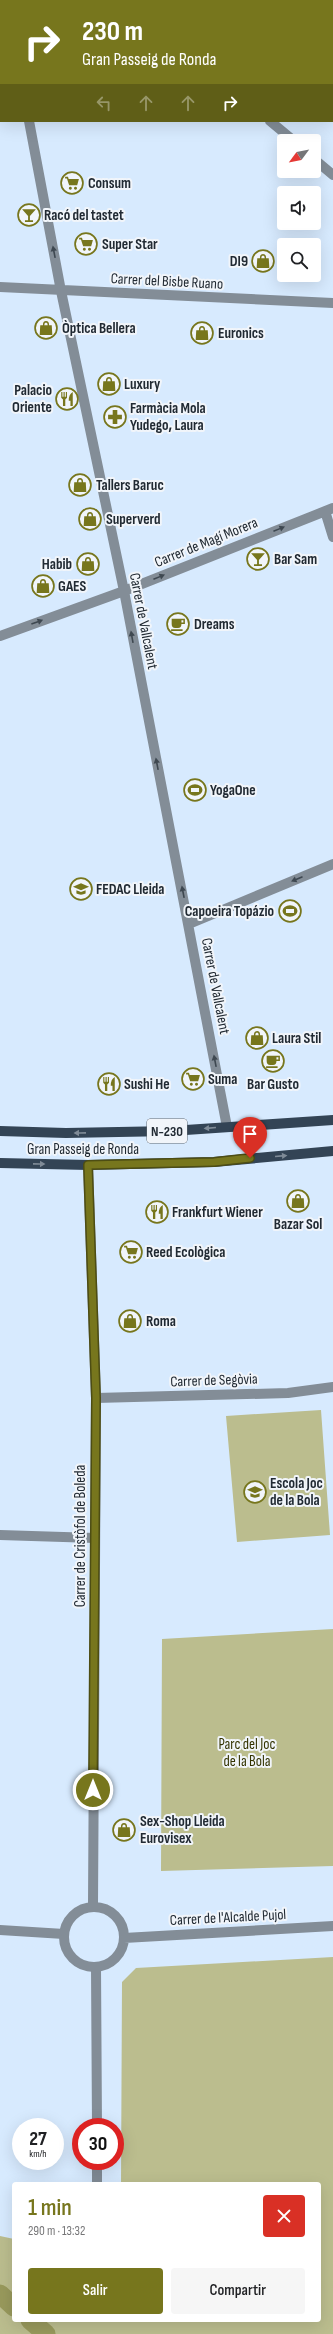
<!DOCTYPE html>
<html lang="es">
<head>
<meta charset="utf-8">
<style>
  :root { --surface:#fff; --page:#f6f6f6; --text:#202124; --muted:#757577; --accent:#77761d }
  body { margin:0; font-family:"Sofia Sans Condensed",sans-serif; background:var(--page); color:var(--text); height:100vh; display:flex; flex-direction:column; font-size:15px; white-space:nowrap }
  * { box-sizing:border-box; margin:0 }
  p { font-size:13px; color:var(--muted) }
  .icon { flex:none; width:22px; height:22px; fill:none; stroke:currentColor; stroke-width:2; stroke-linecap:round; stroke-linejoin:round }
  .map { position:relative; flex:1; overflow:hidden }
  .panel { position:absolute; left:12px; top:2182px; width:309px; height:140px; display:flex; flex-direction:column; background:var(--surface); border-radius:4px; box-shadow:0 4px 16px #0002 }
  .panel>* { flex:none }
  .guide { position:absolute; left:0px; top:0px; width:333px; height:122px; box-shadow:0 4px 16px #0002; background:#77761d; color:#fff; overflow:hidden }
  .needle { width:26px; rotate:238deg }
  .controls { position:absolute; left:277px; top:134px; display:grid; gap:8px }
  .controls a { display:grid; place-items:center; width:44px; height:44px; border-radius:4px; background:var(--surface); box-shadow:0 4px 16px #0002; font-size:20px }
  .speed { position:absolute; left:12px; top:2118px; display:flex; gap:8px; font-size:20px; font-weight:700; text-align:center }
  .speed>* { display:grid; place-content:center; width:52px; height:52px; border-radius:50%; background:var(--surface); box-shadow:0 4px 16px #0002; line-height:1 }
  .speed small { font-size:10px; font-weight:400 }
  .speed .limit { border:6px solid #d22; background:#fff; color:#111 }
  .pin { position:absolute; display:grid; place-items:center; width:34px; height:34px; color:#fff; margin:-41px -17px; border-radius:50% 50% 50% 0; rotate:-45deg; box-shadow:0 0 4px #0007 }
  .pin .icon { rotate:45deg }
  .me { position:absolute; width:44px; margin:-22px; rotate:0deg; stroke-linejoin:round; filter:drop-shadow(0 0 3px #0008) }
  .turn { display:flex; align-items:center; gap:14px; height:84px; padding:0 16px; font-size:18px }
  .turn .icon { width:52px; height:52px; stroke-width:2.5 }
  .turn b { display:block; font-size:28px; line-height:34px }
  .lanes { display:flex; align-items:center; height:38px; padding:0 16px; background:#0003; justify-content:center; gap:20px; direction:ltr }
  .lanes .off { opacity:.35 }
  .round { display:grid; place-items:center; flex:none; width:42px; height:42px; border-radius:4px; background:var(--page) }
  .headline { display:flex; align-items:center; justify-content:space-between; height:68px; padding:0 16px }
  h1 { font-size:24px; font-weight:600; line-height:30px; color:var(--accent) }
  .button { display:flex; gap:8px; margin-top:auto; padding:8px 16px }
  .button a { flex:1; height:46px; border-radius:4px; background:var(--accent); color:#fff; font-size:16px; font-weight:600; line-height:46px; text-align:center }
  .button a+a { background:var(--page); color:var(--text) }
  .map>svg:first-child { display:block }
</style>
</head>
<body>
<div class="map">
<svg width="333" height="2334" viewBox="0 0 333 2334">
  <rect width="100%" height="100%" fill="#d7eafe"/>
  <path fill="#bbbd8e" d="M321,1410L330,1535L237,1542L226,1416Z
    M333,1629V1866L161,1871L162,1639Z
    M333,1957V2334H0V2236L14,2239V2320H319V2184H121L122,1982L136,1968Z"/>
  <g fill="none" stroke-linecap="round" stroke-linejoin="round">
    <path stroke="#98995c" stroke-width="19" d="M0,2294L14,2307
      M30,2320L46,2334"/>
    <path stroke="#838d97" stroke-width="10" d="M5,0V1
      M103,0L105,1
      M140,1L141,0
      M332,73H333
      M29,121L61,291L124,591L227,1127
      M270,121L294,141
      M314,159L333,175
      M0,287L333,303
      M325,511L333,537
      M0,636L124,591L333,508
      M189,924L333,864
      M88,1165L96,1398L93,1906
      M96,1398L288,1393L333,1387
      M0,1535L95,1538
      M64 1937a30 30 0 1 1 60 0a30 30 0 1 1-60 0Z
      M0,1930L64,1934
      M124,1938L333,1926
      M96,1967L97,2127
      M97,2161V2184"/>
    <path stroke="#345" stroke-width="10" d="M0,1131L66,1133L171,1131L333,1120
      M0,1163L88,1165L214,1162L333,1151"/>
  </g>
  <defs><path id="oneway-solid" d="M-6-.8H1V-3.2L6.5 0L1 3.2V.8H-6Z"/></defs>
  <g fill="#3e4851">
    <use href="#oneway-solid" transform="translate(54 252) rotate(-101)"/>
    <use href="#oneway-solid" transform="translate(279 529) rotate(-22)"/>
    <use href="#oneway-solid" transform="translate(159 577) rotate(-22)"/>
    <use href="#oneway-solid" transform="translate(37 622) rotate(-20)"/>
    <use href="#oneway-solid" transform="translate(132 637) rotate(-100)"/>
    <use href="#oneway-solid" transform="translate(157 764) rotate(-101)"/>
    <use href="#oneway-solid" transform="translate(297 879) rotate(157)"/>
    <use href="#oneway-solid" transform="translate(183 892) rotate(-101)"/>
    <use href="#oneway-solid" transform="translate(215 1061) rotate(-101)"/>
  </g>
  <g fill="#7f8b97">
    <use href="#oneway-solid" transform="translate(210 1128) rotate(175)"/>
    <use href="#oneway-solid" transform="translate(80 1133) rotate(179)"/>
    <use href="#oneway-solid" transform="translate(281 1156) rotate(-5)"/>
    <use href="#oneway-solid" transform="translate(39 1164) rotate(1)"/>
  </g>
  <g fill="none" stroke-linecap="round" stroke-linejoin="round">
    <g stroke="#4d4d13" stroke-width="10">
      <path id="route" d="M93,1790L96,1398L88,1165L214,1162L250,1158"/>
    </g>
    <use href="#route" stroke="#77761d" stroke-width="7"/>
  </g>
  <defs>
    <g id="supermarket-ring" transform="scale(1.15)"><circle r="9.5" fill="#f1f5fa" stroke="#77761d" stroke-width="1.5"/><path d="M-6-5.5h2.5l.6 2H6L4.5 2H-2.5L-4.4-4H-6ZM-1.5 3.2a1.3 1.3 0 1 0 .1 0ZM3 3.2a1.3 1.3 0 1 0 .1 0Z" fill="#77761d"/></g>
    <g id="bar-ring" transform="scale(1.15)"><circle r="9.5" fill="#f1f5fa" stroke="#77761d" stroke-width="1.5"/><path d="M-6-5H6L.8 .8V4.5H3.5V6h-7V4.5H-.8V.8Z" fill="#77761d"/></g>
    <g id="shop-ring" transform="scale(1.15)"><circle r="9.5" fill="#f1f5fa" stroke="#77761d" stroke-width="1.5"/><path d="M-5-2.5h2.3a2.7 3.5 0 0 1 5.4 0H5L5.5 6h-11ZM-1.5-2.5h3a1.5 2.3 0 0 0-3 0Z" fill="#77761d"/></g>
    <g id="restaurant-ring" transform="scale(1.15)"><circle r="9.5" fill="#f1f5fa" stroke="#77761d" stroke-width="1.5"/><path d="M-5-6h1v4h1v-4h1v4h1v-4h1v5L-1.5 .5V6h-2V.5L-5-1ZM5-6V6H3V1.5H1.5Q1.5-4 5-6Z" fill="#77761d"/></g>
    <g id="pharmacy-ring" transform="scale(1.15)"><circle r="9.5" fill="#f1f5fa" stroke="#77761d" stroke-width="1.5"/><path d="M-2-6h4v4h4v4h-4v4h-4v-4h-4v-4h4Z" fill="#77761d"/></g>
    <g id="cafe-ring" transform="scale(1.15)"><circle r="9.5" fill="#f1f5fa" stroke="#77761d" stroke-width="1.5"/><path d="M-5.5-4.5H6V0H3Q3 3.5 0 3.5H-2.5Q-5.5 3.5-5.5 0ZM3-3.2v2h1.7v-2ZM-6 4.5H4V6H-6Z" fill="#77761d"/></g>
    <g id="stadium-ring" transform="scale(1.15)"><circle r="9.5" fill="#f1f5fa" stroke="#77761d" stroke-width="1.5"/><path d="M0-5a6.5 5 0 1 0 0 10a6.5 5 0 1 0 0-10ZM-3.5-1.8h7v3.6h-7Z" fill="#77761d"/></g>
    <g id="school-ring" transform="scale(1.15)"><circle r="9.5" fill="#f1f5fa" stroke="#77761d" stroke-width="1.5"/><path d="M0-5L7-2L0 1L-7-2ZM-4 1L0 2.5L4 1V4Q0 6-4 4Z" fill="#77761d"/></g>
  </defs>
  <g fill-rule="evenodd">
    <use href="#supermarket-ring" x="72" y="183"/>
    <use href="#bar-ring" x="29" y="215"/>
    <use href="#supermarket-ring" x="86" y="244"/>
    <use href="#shop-ring" x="263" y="261"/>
    <use href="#shop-ring" x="46" y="328"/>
    <use href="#shop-ring" x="202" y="333"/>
    <use href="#shop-ring" x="109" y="384"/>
    <use href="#restaurant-ring" x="67" y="399"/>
    <use href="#pharmacy-ring" x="115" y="417"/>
    <use href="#shop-ring" x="80" y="485"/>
    <use href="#shop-ring" x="90" y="519"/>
    <use href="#bar-ring" x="258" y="559"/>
    <use href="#shop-ring" x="88" y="564"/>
    <use href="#shop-ring" x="43" y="586"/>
    <use href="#cafe-ring" x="178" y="624"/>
    <use href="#stadium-ring" x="195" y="790"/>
    <use href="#school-ring" x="81" y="889"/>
    <use href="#stadium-ring" x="290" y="911"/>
    <use href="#shop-ring" x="257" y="1038"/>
    <use href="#cafe-ring" x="273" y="1061"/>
    <use href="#supermarket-ring" x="193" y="1079"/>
    <use href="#restaurant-ring" x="109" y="1084"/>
    <use href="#shop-ring" x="298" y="1201"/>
    <use href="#restaurant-ring" x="157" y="1212"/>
    <use href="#supermarket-ring" x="131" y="1252"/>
    <use href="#shop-ring" x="130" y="1321"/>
    <use href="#school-ring" x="255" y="1492"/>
    <use href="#shop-ring" x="124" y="1830"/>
  </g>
  <g text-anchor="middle" stroke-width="4" stroke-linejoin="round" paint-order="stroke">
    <rect fill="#f1f5fa" stroke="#5f676f" stroke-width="1" x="147" y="1119" width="40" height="24" rx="3"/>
    <g font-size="14" font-weight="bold" fill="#212a33">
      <text x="167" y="1136">N-230</text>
    </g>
    <g font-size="15" font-weight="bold" fill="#212a33" stroke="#f1f5fa" text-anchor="start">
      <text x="88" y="188">Consum</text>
      <text x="44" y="220">Racó del tastet</text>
      <text x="102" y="249">Super Star</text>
      <text x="248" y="266" text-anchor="end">DI9</text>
      <text x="62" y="333">Òptica Bellera</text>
      <text x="218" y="338">Euronics</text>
      <text x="124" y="389">Luxury</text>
      <text x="52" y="395" text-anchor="end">Palacio<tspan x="52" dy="17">Oriente</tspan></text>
      <text x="130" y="413">Farmàcia Mola<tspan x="130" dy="17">Yudego, Laura</tspan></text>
      <text x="96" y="490">Tallers Baruc</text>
      <text x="106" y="524">Superverd</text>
      <text x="274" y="564">Bar Sam</text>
      <text x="72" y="569" text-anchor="end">Habib</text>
      <text x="58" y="591">GAES</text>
      <text x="194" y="629">Dreams</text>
      <text x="210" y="795">YogaOne</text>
      <text x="96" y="894">FEDAC Lleida</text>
      <text x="274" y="916" text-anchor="end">Capoeira Topázio</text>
      <text x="272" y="1043">Laura Stil</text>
      <text x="208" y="1084">Suma</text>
      <text x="124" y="1089">Sushi He</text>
      <text x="273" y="1089" text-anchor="middle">Bar Gusto</text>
      <text x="172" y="1217">Frankfurt Wiener</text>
      <text x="298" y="1229" text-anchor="middle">Bazar Sol</text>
      <text x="146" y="1257">Reed Ecològica</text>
      <text x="146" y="1326">Roma</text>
      <text x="270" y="1488">Escola Joc<tspan x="270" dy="17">de la Bola</tspan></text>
      <text x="140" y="1826">Sex-Shop Lleida<tspan x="140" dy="17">Eurovisex</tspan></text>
    </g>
    <g font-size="15" fill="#212a33" stroke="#f1f5fa">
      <text transform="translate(167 281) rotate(3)" y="5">Carrer del Bisbe Ruano</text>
      <text transform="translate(206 542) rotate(-22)" y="5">Carrer de Magí Morera</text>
      <text transform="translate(144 621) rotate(79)" y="5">Carrer de Vallcalent</text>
      <text transform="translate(216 986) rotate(79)" y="5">Carrer de Vallcalent</text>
      <text x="83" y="1154">Gran Passeig de Ronda</text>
      <text transform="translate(214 1380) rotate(-2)" y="5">Carrer de Segòvia</text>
      <text transform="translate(80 1536) rotate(-90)" y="5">Carrer de Cristòfol de Boleda</text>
      <text transform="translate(228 1917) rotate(-3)" y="5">Carrer de l'Alcalde Pujol</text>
    </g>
    <g font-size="15" fill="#330" stroke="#f1f5fa">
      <text x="247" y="1749">Parc del Joc<tspan x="247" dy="17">de la Bola</tspan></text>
    </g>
  </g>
</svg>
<div class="controls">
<a><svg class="needle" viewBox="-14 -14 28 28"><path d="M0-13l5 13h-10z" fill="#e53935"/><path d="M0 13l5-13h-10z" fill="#757577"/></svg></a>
<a><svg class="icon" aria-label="sound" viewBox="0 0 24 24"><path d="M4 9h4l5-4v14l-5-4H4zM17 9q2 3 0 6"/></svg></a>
<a><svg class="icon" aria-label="search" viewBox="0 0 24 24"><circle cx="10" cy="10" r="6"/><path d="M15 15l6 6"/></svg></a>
</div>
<div class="speed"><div>27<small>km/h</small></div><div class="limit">30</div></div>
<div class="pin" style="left:250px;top:1158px;background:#d93025"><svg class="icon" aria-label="arrive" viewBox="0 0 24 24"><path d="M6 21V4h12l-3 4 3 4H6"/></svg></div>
<svg class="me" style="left:93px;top:1790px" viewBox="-20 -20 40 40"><circle r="17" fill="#77761d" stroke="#fff" stroke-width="3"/><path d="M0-11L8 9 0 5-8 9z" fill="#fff"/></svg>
<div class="guide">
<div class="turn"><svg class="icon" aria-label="right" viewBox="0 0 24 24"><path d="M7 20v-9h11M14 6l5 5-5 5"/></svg><div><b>230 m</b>Gran Passeig de Ronda</div></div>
<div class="lanes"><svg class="icon off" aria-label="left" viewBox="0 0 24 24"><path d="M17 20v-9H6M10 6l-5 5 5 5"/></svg><svg class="icon off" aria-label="ahead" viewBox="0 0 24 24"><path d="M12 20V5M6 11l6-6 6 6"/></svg><svg class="icon off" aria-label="ahead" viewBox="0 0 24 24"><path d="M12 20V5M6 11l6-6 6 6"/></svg><svg class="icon" aria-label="right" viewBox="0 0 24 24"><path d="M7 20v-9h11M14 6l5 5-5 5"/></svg></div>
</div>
<section class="panel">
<div class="headline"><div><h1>1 min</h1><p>290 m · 13:32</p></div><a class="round" style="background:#d93025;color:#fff"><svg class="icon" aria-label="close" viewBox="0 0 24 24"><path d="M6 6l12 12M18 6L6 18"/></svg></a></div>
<div class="button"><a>Salir</a><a>Compartir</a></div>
</section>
</div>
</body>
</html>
